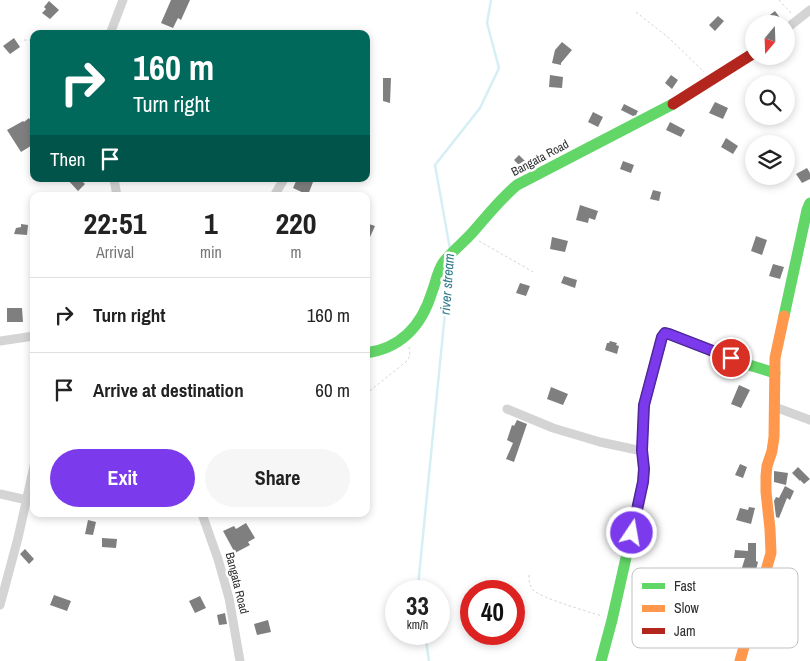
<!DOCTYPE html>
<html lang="en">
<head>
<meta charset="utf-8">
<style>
  :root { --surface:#fff; --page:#f6f6f6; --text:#222; --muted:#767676; --line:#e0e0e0; --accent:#7c3aed }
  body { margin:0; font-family:"Archivo Narrow",sans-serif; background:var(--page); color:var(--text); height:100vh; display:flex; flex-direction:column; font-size:19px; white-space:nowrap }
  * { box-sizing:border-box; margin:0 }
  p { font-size:16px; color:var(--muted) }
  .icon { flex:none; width:28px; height:28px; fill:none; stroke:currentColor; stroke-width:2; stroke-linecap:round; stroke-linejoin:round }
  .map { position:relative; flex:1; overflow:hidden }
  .side { position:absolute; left:30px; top:192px; width:340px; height:325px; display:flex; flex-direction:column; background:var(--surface); border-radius:10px; box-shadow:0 2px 8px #0003 }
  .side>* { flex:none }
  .guide { position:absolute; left:30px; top:30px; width:340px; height:152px; border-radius:10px; box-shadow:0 2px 8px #0003; background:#00695c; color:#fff; overflow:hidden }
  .needle { width:32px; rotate:199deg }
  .buttons { position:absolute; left:745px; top:15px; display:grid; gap:10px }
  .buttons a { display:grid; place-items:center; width:50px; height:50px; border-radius:50%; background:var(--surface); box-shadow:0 2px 8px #0003; font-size:25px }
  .speed { position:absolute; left:385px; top:580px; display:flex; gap:10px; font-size:25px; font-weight:700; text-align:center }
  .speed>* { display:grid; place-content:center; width:65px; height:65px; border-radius:50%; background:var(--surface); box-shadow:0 2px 8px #0003; line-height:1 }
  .speed small { font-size:12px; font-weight:400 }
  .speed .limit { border:8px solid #d22; background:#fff; color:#111 }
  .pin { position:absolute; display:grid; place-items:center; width:42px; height:42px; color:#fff; margin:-21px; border:2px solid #fff; border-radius:50%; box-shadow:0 1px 5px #0007 }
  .me { position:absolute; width:55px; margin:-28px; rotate:12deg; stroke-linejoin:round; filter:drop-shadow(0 0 4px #0008) }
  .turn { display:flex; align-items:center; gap:18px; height:105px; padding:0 20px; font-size:22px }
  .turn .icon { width:65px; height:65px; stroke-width:2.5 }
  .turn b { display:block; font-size:35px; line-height:42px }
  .then { display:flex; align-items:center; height:48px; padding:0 20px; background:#0003; gap:10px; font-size:19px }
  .eta { display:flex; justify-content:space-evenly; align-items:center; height:85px; text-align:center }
  .eta b { font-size:30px; font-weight:800; line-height:35px }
  .button { display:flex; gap:10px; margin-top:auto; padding:10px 20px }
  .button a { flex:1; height:58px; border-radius:30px; background:var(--accent); color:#fff; font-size:20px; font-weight:800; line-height:58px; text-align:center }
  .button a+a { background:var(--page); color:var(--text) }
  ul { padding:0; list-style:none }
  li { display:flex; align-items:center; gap:15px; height:75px; padding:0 20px; border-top:1px solid var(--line) }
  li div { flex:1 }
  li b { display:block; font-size:19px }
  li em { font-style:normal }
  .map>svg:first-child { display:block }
</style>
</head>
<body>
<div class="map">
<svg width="810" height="661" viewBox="0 0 810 661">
  <rect width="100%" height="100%" fill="#fff"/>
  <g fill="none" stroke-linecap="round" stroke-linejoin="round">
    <path stroke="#d6eff4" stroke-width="2.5" d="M450,249L435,165L480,108L499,68L487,23L491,0
      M419,591L418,586L450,262
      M425,634L429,661"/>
  </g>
  <path fill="#7f7f7f" d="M171,0H190L181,20L178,18L173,28L161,23Z
    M49,1L59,10L50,19L42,13L46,9L44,7Z
    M775,11L784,23L783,24H758Z
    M718,16L724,21L715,31L709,25Z
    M14,38L20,47L10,54L3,46Z
    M562,42L572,50L561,63V65L552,63L555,50Z
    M550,75L563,77L562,88L549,87Z
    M671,75L678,80L672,89L665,83Z
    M383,78H391L390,103L383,101Z
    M715,102L728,108L723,119L709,113Z
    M624,104L638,111L636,115L633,116L621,110Z
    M593,112L603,117L598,127L588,122Z
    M29,118L34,125V144L21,152L7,130L23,121L24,122Z
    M670,122L685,130L681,137L666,130Z
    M726,138L738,146L733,154L721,147Z
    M519,155L531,167L526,172L514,160Z
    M623,161L634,165L631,173L620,169Z
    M807,168L810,173V179L802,183L796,174Z
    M67,179H80L85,184L78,191Z
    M297,179L305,181L306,179L313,182L308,195L293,188Z
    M653,190L661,192L659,201L650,199Z
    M580,205L598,211L595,220L589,218L588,223L576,220Z
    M366,223L375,226L366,246Z
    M21,224L28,225L27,235L14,234L16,228L21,227Z
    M756,236L767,240L762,255L751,251Z
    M552,237L568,241L565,252L550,249Z
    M773,264L784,267L780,279L769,276Z
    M564,276L577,280L575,288L561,283Z
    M520,283L530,286L526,296L516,293Z
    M7,308H22L23,322H7Z
    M610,341L617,343L616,345L619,346L617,354L605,350L607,343H609Z
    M739,385L750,390L741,408L731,404Z
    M551,387L568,394L563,405L547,399Z
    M517,420L527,424L514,462L506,459L513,443L507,440L512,425L514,426Z
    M740,464L747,467L743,478L735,475Z
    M798,467L810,479L804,484L800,480V481L792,473Z
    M774,471L788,473L786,485L774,482Z
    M785,486L794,491L790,500L787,498L779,518L776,517L774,501L776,497L779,498Z
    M749,507L755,508L751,524L736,520L740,508L748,510Z
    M88,520L96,522L93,535L85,534Z
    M246,523L255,538L248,542L250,545L235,553L223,531L234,526L236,529Z
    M102,538L117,539L116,548L102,547Z
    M748,543H756V561L758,562L754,578L740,574L745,558H734L735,550L748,551Z
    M25,549L34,559L29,564L20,554Z
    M54,595L71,601L67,611L50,605Z
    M200,596L206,608L195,613L189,601Z
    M225,613L227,624L219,625L217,615Z
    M268,620L271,632L257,635L254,624Z"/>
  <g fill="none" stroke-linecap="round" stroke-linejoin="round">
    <path stroke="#d4d4d4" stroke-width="1" stroke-dasharray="2.5 2.5" stroke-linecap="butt" d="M779,0L792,14
      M636,12L670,39L704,72
      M24,40H34
      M479,241L535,273
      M366,394L407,361L410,355L409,347
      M529,575C529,581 529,585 533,590C541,598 589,612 602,616"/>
    <path stroke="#d4d4d4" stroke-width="9" d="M786,29L810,10
      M110,34L123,0
      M114,179L117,196
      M274,196L284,179
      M0,341L34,336
      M775,407L810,420
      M507,409L553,428L600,442L642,451
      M0,494L27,500
      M202,514L218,559L229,598L240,661
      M0,605L18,538L34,466"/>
    <path stroke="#63d668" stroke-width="11" d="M784,316L807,210L810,203
      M366,353C402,348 422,325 432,292C436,282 437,272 443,263C451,252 463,243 472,233C487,216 500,199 517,185L673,104
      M601,661L612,620L643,482L644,469L642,451L644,405L662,337L665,333L669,334L749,365L775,373"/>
    <path stroke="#ff974d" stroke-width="11" d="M740,661L771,553L770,529L766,492V476L767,466L772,451L774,437L775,358L784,316"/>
    <path stroke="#b3261e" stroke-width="11" d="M673,104L754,53"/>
  </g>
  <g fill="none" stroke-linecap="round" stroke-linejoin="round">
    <g stroke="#51269a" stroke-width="12">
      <path id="route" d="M632,533L643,482L644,469L642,450L644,405L662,337L665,333L669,334L731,358"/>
    </g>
    <use href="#route" stroke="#7c3aed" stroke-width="9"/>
  </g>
  <g text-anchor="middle" stroke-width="5" stroke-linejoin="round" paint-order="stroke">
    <g font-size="12" fill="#2f2f2f" stroke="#fff">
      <text transform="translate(540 158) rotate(-28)" y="4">Bangata Road</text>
      <text transform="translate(237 583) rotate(76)" y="4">Bangata Road</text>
    </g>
    <g font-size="14" font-style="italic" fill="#317b8a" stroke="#fff">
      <text transform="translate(447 284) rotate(-86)" y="5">river stream</text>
    </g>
  </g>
  <rect x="632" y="568" width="166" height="80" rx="8" fill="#fff" stroke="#c1c1c1" stroke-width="1"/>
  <rect x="642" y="583" width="23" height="6" fill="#63d668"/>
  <rect x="642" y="605" width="23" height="7" fill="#ff974d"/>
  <rect x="642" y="628" width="23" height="6" fill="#b3261e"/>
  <g font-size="14" fill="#2f2f2f">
    <text x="674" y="591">Fast</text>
    <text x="674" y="613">Slow</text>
    <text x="674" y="636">Jam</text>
  </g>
</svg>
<div class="buttons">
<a><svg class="needle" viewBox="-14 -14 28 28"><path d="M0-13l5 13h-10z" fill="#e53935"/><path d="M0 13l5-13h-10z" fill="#767676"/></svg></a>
<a><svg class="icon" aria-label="search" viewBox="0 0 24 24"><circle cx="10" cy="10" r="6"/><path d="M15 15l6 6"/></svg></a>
<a><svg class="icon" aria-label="layers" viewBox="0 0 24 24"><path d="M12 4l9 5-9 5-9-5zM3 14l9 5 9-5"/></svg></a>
</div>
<div class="speed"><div>33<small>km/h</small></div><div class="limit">40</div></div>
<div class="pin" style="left:731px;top:358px;background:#d93025"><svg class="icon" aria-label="arrive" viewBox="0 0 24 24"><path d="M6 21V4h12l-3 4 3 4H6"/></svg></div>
<svg class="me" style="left:632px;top:533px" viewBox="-20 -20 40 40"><circle r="17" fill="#7c3aed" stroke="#fff" stroke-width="3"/><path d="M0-11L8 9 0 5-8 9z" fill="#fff"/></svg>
<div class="guide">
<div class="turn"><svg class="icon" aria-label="right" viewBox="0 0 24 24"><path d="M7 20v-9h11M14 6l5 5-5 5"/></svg><div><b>160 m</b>Turn right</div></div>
<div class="then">Then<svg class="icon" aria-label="arrive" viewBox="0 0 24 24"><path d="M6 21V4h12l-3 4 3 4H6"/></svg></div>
</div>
<section class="side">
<div class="eta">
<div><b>22:51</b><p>Arrival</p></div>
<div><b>1</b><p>min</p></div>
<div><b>220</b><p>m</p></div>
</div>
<ul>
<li><svg class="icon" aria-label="right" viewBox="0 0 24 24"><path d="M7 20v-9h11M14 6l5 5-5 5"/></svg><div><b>Turn right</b></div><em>160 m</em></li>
<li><svg class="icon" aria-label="arrive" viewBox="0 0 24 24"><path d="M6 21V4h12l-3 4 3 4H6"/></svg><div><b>Arrive at destination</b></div><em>60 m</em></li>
</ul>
<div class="button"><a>Exit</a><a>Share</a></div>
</section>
</div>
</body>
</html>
